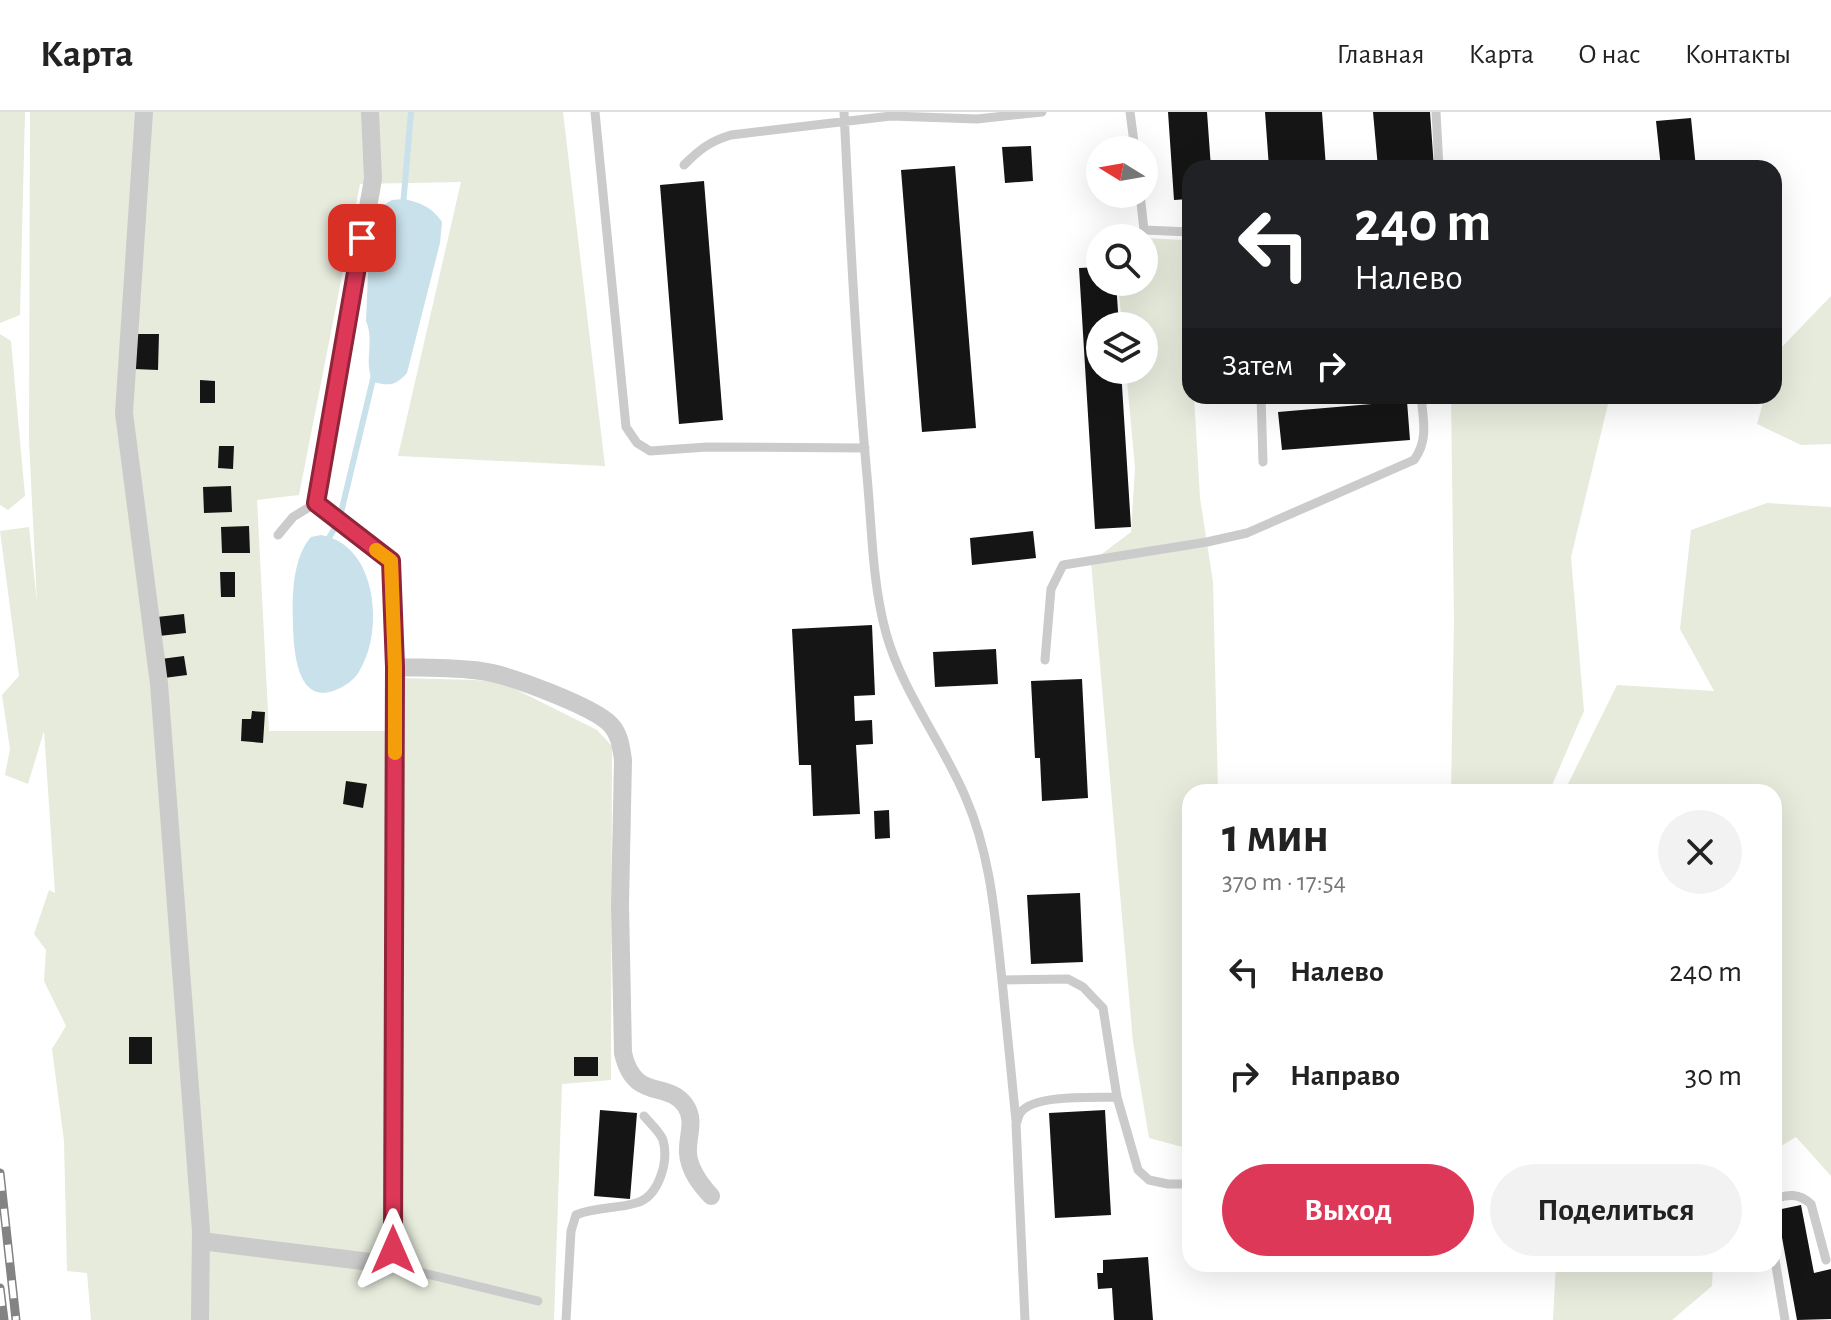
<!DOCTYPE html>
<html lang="ru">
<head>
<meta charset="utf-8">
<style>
  :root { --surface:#fff; --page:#f2f2f2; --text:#222; --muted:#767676; --line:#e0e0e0; --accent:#dd3857 }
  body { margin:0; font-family:"Alegreya Sans",sans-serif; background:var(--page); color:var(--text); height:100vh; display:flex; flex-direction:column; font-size:30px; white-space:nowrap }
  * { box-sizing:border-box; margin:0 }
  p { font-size:26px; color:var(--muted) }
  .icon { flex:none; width:44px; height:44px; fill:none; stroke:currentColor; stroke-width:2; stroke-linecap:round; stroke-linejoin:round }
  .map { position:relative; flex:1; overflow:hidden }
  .drawer { position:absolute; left:1182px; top:672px; width:600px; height:488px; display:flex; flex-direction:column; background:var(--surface); border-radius:24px; box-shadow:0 8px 32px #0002 }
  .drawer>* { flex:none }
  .banner { position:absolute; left:1182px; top:48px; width:600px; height:244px; border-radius:24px; box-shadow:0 8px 32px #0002; background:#202124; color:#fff; overflow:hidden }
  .needle { width:52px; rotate:281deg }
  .controls { position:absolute; left:1086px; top:24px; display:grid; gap:16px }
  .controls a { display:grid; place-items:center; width:72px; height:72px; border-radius:50%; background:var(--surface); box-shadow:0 8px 32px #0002; font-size:40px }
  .pin { position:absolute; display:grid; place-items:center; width:68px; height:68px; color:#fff; margin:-34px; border-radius:16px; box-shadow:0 4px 12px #0006 }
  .me { position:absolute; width:88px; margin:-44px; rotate:0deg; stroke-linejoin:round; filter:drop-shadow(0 0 6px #0008) }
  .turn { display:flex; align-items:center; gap:28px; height:168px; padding:0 40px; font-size:36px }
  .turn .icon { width:104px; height:104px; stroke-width:2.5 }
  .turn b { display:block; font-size:56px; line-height:68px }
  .then { display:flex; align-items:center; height:76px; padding:0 40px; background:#0003; gap:16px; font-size:30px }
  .round { display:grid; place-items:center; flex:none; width:84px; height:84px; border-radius:42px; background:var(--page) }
  .headline { display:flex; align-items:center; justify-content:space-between; height:136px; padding:0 40px }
  h1 { font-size:48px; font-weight:600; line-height:60px }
  .primary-button { display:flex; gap:16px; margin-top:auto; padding:16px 40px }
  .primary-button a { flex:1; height:92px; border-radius:48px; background:var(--accent); color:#fff; font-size:32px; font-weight:600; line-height:92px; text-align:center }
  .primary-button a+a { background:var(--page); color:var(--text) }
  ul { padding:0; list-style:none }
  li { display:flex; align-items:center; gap:24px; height:104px; padding:0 40px }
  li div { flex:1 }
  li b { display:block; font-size:30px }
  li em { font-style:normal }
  header { display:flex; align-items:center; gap:48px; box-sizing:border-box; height:112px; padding:0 40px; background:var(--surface); border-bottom:2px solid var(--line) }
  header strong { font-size:38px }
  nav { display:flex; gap:44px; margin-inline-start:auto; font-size:28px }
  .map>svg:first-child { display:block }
</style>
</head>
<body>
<header>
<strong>Карта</strong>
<nav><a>Главная</a><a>Карта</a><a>О нас</a><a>Контакты</a></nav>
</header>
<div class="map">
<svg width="1831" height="1208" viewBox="0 0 1831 1208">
  <rect width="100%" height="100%" fill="#fff"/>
  <path fill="#e6ebdc" d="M0,0H25L20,203L0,211Z
    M30,0H563L605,354L398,344L461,70L360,72L299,383L257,388L269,619H402L403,566L476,568L503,571L597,618L612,634L611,968L562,972L554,1208H91L87,1161L67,1159L64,1029L52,937L66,914L44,869L46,838L34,822L49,778L55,781L44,619L28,672L5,663L10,637L2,583L19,564L0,419L29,415L37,491L29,329Z
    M1127,125L1184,128L1190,219V284H1194L1200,386L1213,470L1218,680H1190V1037L1149,1026L1133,930L1091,450L1131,420L1135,356L1126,258H1144V214H1122L1118,170H1144V126Z
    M1831,184V332L1801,333L1757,312L1765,284H1774V252L1778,239Z
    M0,222L11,229L25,384L8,398L0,393Z
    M1451,284H1610L1571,445L1584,599L1549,680H1451L1454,508Z
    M1767,391L1831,395V1064L1796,1025L1774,1038V680H1564L1617,573L1714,579L1680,517L1691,418Z
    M1556,1152H1713L1712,1174L1672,1208H1553Z"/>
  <path fill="#c9e1ea" d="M404,87C421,91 432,95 442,110L440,131L407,261C395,274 390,274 373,270C363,251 375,229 366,209L369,140L379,96L392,88Z
    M321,423C376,432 384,515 361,556C356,567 345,575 333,579C297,591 294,539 293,514C292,487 292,446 311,425Z"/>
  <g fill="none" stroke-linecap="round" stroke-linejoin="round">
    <path stroke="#c9e1ea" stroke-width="6" d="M403,94L411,0
      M330,424L339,409L374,263"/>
  </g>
  <path fill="#151515" d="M1168,0H1207L1211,56H1190V87L1174,88Z
    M1265,0H1322L1326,56H1269Z
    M1373,0H1430L1434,56H1378Z
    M1691,6L1696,56H1661L1656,9Z
    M1031,34L1033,69L1005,71L1002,35Z
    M955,54L976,316L922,320L901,58Z
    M704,69L723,308L679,312L660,73Z
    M1100,155V170H1116L1119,214H1100V258H1121L1131,415L1095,417L1079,156Z
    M135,222H159L158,258L134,257Z
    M200,268L215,269V291H200Z
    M1407,289L1410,328L1282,338L1278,300Z
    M219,334H234L233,357L218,356Z
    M231,374L232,400L204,401L203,375Z
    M249,414L250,441H222L221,415Z
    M1033,419L1036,446L972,453L970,426Z
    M220,460H235V485H221Z
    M184,502L186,521L159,524L157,505Z
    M872,513L875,583L854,584L855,609L872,608L873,632L856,633L860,702L813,704L811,653H799L792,517Z
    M996,537L998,572L935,575L933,540Z
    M184,544L187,563L164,566L161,547Z
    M1082,567L1088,686L1042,689L1040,646H1035L1031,569Z
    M252,599L265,600L263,631L241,629L242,607H251Z
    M346,669L367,672L363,696L343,692Z
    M889,698L890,726L875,727L874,699Z
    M1080,781L1083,850L1031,852L1027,783Z
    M129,925H152V952H129Z
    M574,945H598V964H574Z
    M600,998L637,1001L630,1087L594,1084Z
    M1105,998L1111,1103L1055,1106L1049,1001Z
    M1801,1093L1814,1161L1831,1157V1207L1797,1208L1777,1098Z
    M1148,1145L1153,1208H1114L1112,1176L1098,1177L1097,1161H1103V1148Z"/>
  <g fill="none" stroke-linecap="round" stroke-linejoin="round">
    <path stroke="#cbcbcb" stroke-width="9" d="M595,0L626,315L637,331L650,339L707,335L865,336
      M844,0C850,121 856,243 867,364C872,416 872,470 886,521C902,579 941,628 965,684C991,743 995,805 1002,868L1068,867L1083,875L1103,896L1117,985L1138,1058L1149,1068L1168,1072H1186
      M1130,0L1135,38
      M1436,0L1439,56
      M684,53C699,38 710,29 731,23L891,4L977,7L1042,0
      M1140,82L1144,118L1190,120
      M1261,284L1263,350
      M278,423L293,405L316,391
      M1045,548L1051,477L1063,453L1207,430L1247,421L1414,348C1429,328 1423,307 1421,284
      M1002,868L1016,1009
      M1774,1087C1788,1082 1799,1081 1811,1092L1826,1148
      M1774,1142L1785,1208
      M386,1152L538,1189
      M566,1208L571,1119L576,1103C595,1095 616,1097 636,1091C659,1085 669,1049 663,1028C660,1020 650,1011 644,1004
      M1025,1208L1016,1012C1018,1008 1018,1003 1021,1000C1035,982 1095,986 1117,985"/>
    <path stroke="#cbcbcb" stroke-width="18" d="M144,0L124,301L159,572L201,1119L200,1208
      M395,555C424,556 453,555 481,559C507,562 595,595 611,613C620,623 621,635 623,648L620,793L623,941C634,990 667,968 685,993C696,1008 687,1024 688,1041C689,1058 700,1072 711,1084
      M201,1129L386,1152L393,1138L395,555L391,449L316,391L373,67L370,0"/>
    <g stroke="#838383" stroke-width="9">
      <path id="rail" d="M0,1061L16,1208
        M0,1176L4,1208"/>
    </g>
    <use href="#rail" stroke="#fff" stroke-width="6" stroke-dasharray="18" stroke-linecap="butt"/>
  </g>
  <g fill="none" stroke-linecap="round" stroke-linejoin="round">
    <g stroke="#902439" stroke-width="20">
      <path id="route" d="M362,126L316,391L391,449L395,555L393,1138"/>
    </g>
    <use href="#route" stroke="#dd3857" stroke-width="14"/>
    <path stroke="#f59e0b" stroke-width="14" d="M376,438L391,449L395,555V641"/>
  </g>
</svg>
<div class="controls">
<a><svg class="needle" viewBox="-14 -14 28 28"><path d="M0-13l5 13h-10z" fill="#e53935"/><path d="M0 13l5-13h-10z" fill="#767676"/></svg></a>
<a><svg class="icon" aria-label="search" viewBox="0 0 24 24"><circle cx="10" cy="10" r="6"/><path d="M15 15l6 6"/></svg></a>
<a><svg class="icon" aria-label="layers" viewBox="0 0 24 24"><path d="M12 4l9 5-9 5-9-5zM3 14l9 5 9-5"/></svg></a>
</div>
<div class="pin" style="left:362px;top:126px;background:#d93025"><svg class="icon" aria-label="arrive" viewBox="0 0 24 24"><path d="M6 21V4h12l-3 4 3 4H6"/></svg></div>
<svg class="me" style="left:393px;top:1138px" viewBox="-20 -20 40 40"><path d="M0-17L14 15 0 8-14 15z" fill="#dd3857" stroke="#fff" stroke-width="4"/></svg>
<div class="banner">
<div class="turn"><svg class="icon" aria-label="left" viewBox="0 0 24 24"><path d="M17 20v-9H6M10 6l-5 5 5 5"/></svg><div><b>240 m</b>Налево</div></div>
<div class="then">Затем<svg class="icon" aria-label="right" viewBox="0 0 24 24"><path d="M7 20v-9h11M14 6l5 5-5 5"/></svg></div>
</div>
<section class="drawer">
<div class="headline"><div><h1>1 мин</h1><p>370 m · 17:54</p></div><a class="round"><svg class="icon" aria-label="close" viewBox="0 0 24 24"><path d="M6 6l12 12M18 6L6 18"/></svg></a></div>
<ul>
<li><svg class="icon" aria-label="left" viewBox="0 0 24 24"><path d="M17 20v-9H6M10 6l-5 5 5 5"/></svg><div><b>Налево</b></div><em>240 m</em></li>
<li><svg class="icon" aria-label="right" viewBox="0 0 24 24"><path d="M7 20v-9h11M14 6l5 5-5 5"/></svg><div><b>Направо</b></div><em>30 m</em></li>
</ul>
<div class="primary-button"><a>Выход</a><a>Поделиться</a></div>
</section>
</div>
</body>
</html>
